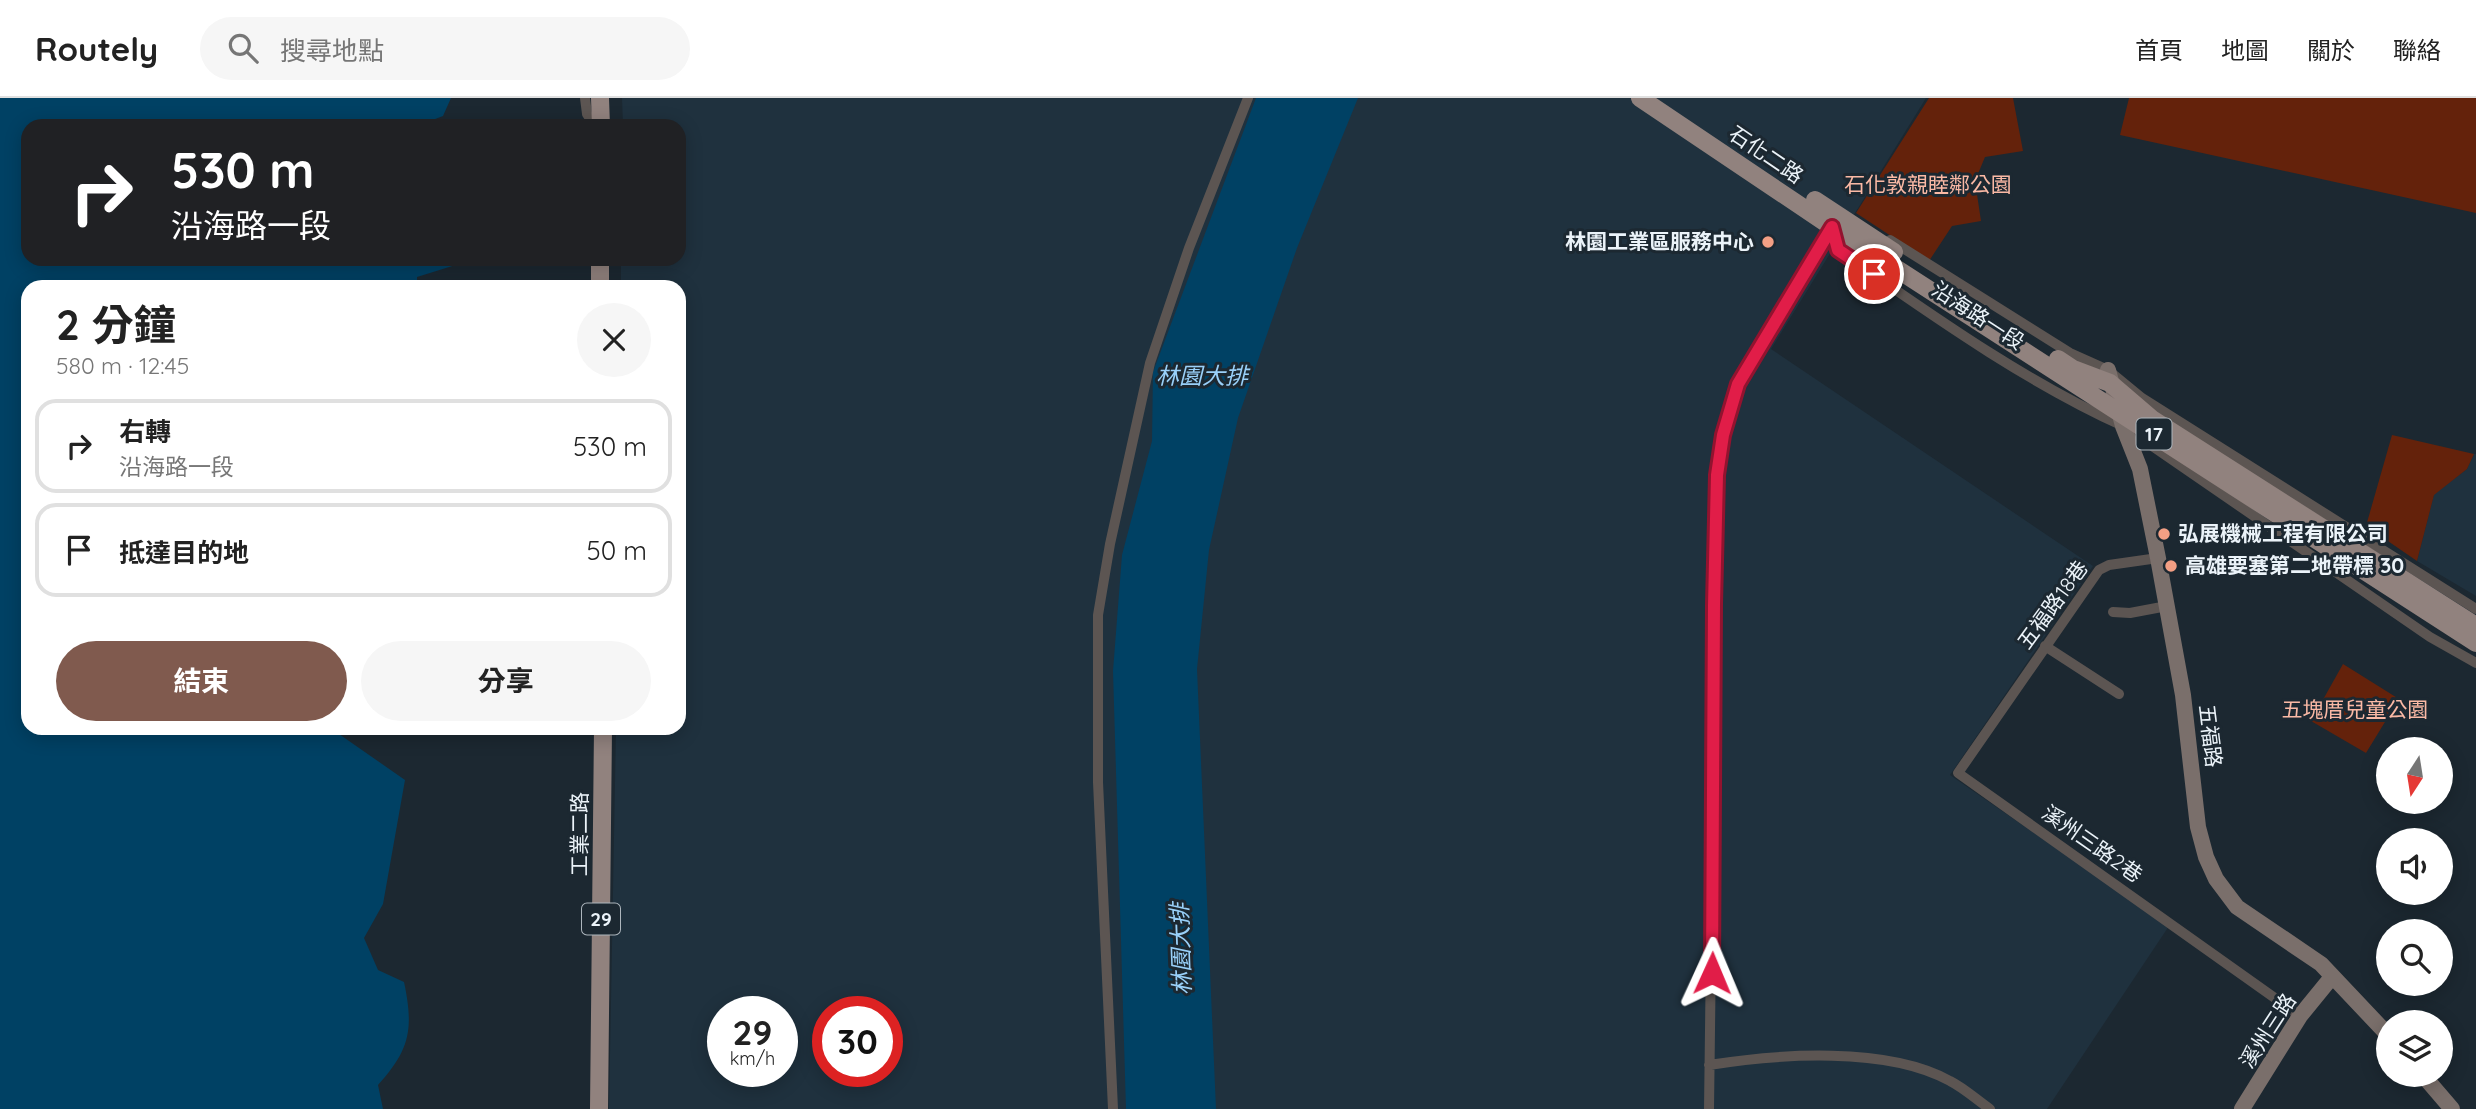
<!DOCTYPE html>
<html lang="zh-TW">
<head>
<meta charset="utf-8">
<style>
  :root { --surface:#fff; --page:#f6f6f6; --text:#222; --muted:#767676; --line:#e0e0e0; --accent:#805a4e }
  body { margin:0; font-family:Quicksand,"Noto Sans TC",sans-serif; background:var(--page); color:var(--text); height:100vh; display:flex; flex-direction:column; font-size:26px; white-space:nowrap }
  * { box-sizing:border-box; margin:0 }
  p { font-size:23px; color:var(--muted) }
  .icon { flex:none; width:38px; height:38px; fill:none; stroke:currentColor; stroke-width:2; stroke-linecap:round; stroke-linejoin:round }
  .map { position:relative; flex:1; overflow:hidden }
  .details { position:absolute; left:21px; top:182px; width:665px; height:455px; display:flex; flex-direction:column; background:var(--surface); border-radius:21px; box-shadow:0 4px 18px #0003 }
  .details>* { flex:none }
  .guide { position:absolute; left:21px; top:21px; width:665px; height:147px; border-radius:21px; box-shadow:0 4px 18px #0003; background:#202124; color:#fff; overflow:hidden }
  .needle { width:46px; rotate:192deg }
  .buttons { position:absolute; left:2376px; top:639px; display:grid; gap:14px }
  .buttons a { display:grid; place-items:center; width:77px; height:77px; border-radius:50%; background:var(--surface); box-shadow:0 4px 18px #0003; font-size:35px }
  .speed { position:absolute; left:707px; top:898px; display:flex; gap:14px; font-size:35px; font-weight:700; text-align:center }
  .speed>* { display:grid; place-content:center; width:91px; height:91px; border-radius:50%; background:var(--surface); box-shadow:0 4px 18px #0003; line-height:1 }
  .speed small { font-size:18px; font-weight:400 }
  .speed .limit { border:10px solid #d22; background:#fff; color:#111 }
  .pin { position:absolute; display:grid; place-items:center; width:60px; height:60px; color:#fff; margin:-30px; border:4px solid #fff; border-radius:50%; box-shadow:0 2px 7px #0007 }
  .me { position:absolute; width:77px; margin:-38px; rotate:1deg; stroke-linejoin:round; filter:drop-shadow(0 0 5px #0008) }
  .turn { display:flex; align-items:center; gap:24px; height:147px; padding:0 35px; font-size:32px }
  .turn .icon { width:91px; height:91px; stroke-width:2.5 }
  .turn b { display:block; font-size:49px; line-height:60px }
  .round { display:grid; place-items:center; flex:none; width:74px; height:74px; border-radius:37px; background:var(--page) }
  .head { display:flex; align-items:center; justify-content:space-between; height:119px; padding:0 35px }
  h1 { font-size:42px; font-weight:700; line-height:52px }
  .action { display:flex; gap:14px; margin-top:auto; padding:14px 35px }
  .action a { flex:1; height:80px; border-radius:42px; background:var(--accent); color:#fff; font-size:28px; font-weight:700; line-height:80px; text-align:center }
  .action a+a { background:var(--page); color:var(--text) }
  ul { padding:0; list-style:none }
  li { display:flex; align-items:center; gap:21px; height:94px; margin:0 14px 10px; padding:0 21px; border:4px solid var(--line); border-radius:21px }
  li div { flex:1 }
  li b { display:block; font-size:26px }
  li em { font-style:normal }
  header { display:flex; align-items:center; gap:42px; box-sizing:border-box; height:98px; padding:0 35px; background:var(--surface); border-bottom:2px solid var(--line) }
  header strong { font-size:33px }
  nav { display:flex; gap:38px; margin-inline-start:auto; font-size:24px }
  .search { width:490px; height:63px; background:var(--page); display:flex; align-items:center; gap:18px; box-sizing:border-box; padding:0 24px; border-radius:38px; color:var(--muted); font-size:26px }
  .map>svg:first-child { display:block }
</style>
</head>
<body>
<header>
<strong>Routely</strong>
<div class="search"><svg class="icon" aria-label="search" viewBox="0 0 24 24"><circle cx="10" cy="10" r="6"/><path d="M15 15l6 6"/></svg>搜尋地點</div>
<nav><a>首頁</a><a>地圖</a><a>關於</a><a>聯絡</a></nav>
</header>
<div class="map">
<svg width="2476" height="1011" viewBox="0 0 2476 1011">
  <rect width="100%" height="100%" fill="#1c2831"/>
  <path fill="#1f313e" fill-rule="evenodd" d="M622,0H1926L1771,251L2093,468L1950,677L2169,828L2047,1011H609L616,630H679V189H621V161H679V28H623ZM723,914H782V973H723ZM828,914H887V973H828Z
    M2474,356H2476V498L2417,463L2434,396L2467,371Z"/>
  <path fill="#64220b" d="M1929,0H2013L2023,53L1985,59L1975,83L1981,123L1952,128L1929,163L1856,115Z
    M2129,0H2476V115L2120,37Z
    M2392,337L2474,356L2467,371L2434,397L2417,463L2366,428Z
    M2343,566L2399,601L2366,655L2311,623Z"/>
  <path fill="#004164" d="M0,0H451L443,18L417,28H28V161H462V165L417,179V189H28V630H338L339,636L405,682L383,806L364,840L378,872L404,884C414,931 410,952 378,987L383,1011H0Z
    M1256,0H1358L1297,150L1238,320L1209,452L1197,571L1216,1011H1126L1113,573L1122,457L1152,343L1153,274Z"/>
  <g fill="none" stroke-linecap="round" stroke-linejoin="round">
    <path stroke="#5c5552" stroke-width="10" d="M585,0L587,16L595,28
      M1832,129L1838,152C1929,215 2022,282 2123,328L2430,539L2476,565
      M1890,142L2070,255L2108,272L2142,300L2476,511
      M2158,460L2109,467L2099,472L1958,675L2300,918
      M2113,514L2130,515L2167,508
      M2045,548L2119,596
      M1709,967C1778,956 1887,948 1950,983C1964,990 1977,1002 1990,1011
      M1113,1011L1098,684V517L1110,446L1150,265L1189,150L1248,0
      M1709,1011L1717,377L1723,337L1738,286L1832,129"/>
    <path stroke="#7a6f6b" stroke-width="16" d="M2108,272L2123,328L2140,371L2158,460L2183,597L2198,729L2206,759L2216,781L2237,809L2321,866L2389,938
      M2422,976L2452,1011
      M2242,1011L2300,918L2331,880"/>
    <path stroke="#91827e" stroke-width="18" d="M600,0L601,28
      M1640,0L1832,129L2476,545
      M1815,102L1894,154
      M600,161V189
      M2058,261L2073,271L2110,285L2152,321L2476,528
      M599,1011L603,630"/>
  </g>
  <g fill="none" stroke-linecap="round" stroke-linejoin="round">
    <g stroke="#92132f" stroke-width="18">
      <path id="route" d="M1712,875L1714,507L1717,377L1723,337L1738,286L1832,129L1838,152L1874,176"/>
    </g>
    <use href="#route" stroke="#e11d48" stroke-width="12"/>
  </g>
  <g fill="#f39f84" stroke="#1c2831" stroke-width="2.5">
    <circle cx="1768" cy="144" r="7"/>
    <circle cx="2164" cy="436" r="7"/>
    <circle cx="2171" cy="468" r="7"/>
  </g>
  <g text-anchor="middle" stroke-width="6" stroke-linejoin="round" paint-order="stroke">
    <g fill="#1c2831" stroke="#adb6bd" stroke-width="2">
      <rect x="2136.5" y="320.5" width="35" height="31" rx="5"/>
      <rect x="582" y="805.5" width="38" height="31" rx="5"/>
    </g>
    <g font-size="19" font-weight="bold" fill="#ebf3f9">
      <text x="2154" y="343">17</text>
      <text x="601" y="828">29</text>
    </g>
    <g font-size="21" fill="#ebf3f9" stroke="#1c2831">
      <text transform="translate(1766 57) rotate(34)" y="7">石化二路</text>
      <text transform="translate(1978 218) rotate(33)" y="7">沿海路一段</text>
      <text transform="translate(2053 507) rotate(-54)" y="7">五福路18巷</text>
      <text transform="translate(2210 638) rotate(83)" y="7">五福路</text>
      <text transform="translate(580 736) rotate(-90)" y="7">工業二路</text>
      <text transform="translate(2092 746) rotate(35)" y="7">溪州三路2巷</text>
      <text transform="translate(2268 933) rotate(-57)" y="7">溪州三路</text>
    </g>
    <g font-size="21" fill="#fab9a5" stroke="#1c2831">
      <text x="1928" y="94">石化敦親睦鄰公園</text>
      <text x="2355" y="619">五塊厝兒童公園</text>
    </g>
    <g font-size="21" font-weight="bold" fill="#ebf3f9" stroke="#1c2831" text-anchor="start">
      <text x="1754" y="151" text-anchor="end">林園工業區服務中心</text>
      <text x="2178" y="443">弘展機械工程有限公司</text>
      <text x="2185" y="475">高雄要塞第二地帶標 30</text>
    </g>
    <g font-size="23" font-style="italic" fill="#99d0f9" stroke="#1c2831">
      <text x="1202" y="286">林園大排</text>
      <text transform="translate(1181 851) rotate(-92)" y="8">林園大排</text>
    </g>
  </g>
</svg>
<div class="buttons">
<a><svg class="needle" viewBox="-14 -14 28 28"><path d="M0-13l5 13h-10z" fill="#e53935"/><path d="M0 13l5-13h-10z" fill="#767676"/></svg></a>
<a><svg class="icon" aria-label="sound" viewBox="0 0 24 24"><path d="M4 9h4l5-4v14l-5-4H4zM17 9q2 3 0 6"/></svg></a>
<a><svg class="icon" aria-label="search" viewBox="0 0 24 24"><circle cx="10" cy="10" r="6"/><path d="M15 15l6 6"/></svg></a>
<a><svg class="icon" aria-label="layers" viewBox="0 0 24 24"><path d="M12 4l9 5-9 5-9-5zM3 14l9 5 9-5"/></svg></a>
</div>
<div class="speed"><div>29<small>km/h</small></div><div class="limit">30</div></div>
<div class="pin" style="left:1874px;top:176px;background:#d93025"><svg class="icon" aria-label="arrive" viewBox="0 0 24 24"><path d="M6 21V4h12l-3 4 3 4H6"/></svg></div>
<svg class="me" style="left:1712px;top:875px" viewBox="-20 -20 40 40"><path d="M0-17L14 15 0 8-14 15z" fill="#e11d48" stroke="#fff" stroke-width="4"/></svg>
<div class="guide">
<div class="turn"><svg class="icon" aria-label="right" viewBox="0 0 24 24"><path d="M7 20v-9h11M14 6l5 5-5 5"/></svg><div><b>530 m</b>沿海路一段</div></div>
</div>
<section class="details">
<div class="head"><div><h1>2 分鐘</h1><p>580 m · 12:45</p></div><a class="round"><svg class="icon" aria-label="close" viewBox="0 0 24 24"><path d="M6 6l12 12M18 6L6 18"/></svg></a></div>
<ul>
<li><svg class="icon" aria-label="right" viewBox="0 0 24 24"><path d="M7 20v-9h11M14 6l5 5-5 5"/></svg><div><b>右轉</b><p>沿海路一段</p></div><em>530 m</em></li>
<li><svg class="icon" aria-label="arrive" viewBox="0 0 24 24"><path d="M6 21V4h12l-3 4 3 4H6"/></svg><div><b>抵達目的地</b></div><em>50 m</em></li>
</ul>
<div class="action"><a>結束</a><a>分享</a></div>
</section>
</div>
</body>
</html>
